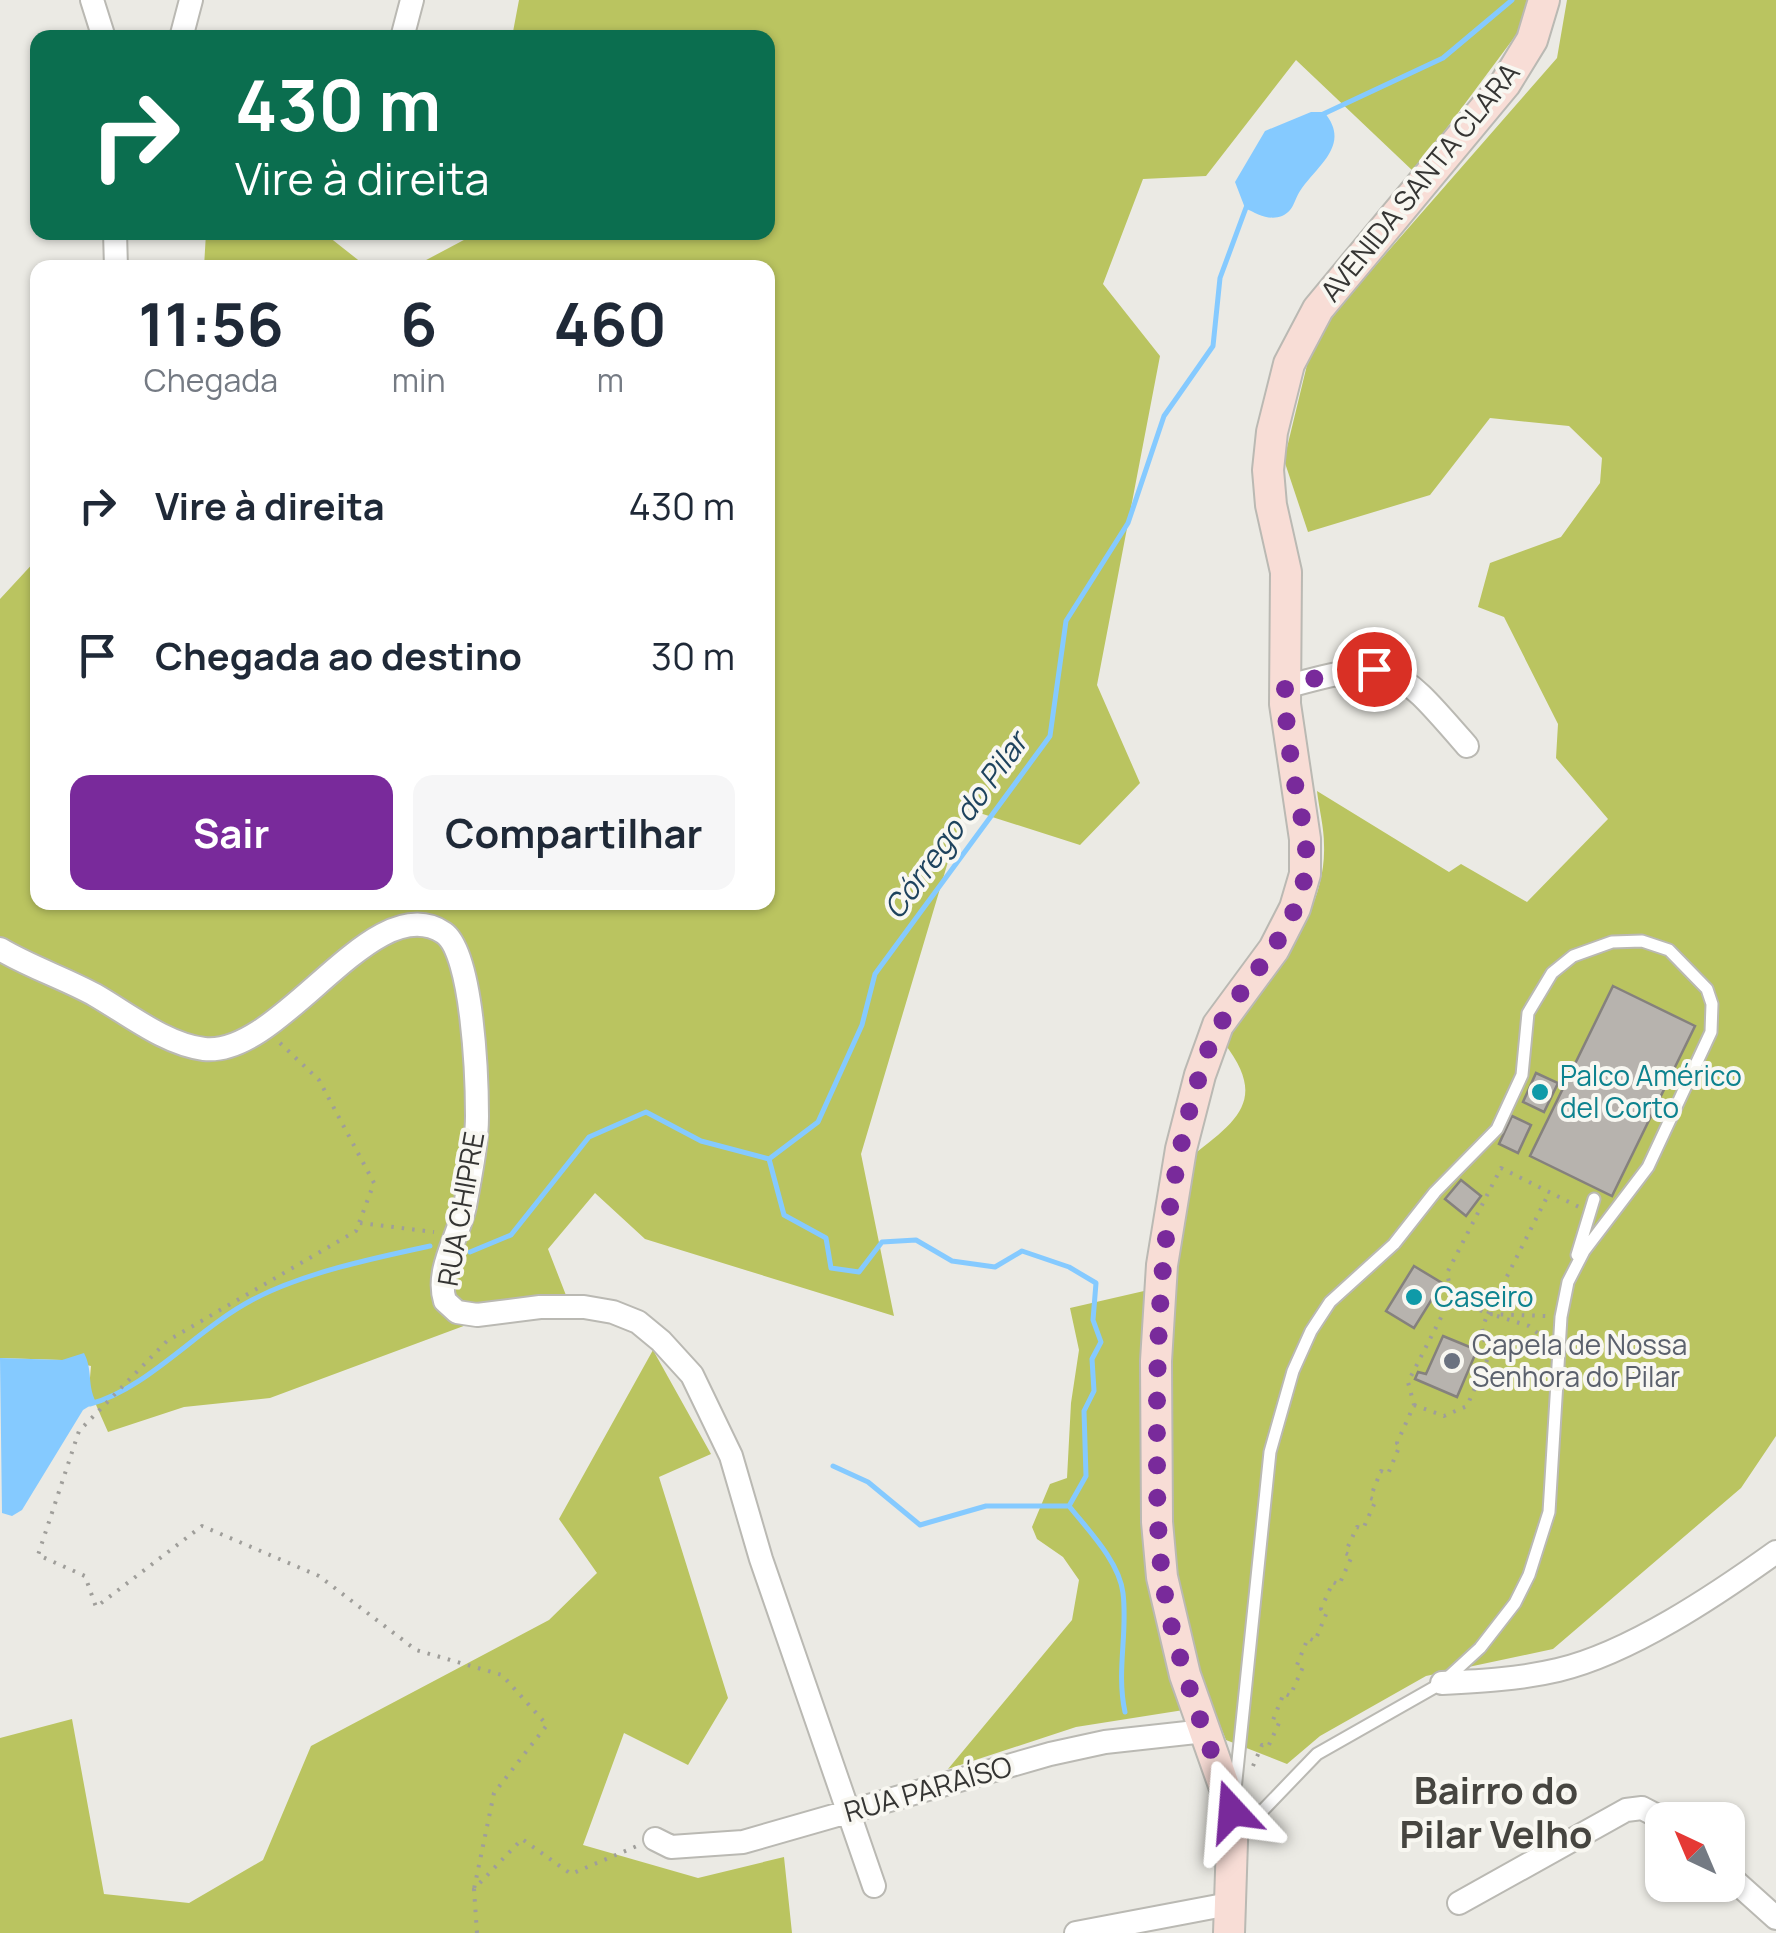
<!DOCTYPE html>
<html lang="pt">
<head>
<meta charset="utf-8">
<style>
  :root { --surface:#fff; --page:#f6f6f7; --text:#1f2937; --muted:#747a83; --accent:#792a9b }
  body { margin:0; font-family:Manrope,sans-serif; background:var(--page); color:var(--text); height:100vh; display:flex; flex-direction:column; font-size:38px; white-space:nowrap }
  * { box-sizing:border-box; margin:0 }
  p { font-size:32px; color:var(--muted) }
  .icon { flex:none; width:55px; height:55px; fill:none; stroke:currentColor; stroke-width:2; stroke-linecap:round; stroke-linejoin:round }
  .map { position:relative; flex:1; overflow:hidden }
  .drawer { position:absolute; left:30px; top:260px; width:745px; height:650px; display:flex; flex-direction:column; background:var(--surface); border-radius:20px; box-shadow:0 2px 8px #0004 }
  .drawer>* { flex:none }
  .hud { position:absolute; left:30px; top:30px; width:745px; height:210px; border-radius:20px; box-shadow:0 2px 8px #0004; background:#0b6e4f; color:#fff; overflow:hidden }
  .needle { width:65px; rotate:316deg }
  .controls { position:absolute; left:1645px; top:1802px; display:grid; gap:20px }
  .controls a { display:grid; place-items:center; width:100px; height:100px; border-radius:20px; background:var(--surface); box-shadow:0 2px 8px #0004; font-size:50px }
  .pin { position:absolute; display:grid; place-items:center; width:85px; height:85px; color:#fff; margin:-42px; border:5px solid #fff; border-radius:50%; box-shadow:0 2px 10px #0007 }
  .me { position:absolute; width:110px; margin:-55px; rotate:341deg; stroke-linejoin:round; filter:drop-shadow(0 0 8px #0008) }
  .turn { display:flex; align-items:center; gap:35px; height:210px; padding:0 40px; font-size:45px }
  .turn .icon { width:130px; height:130px; stroke-width:2.5 }
  .turn b { display:block; font-size:70px; line-height:85px }
  .eta { display:flex; justify-content:space-evenly; align-items:center; height:170px; text-align:center }
  .eta b { font-size:60px; font-weight:700; line-height:70px }
  .primary-button { display:flex; gap:20px; margin-top:auto; padding:20px 40px }
  .primary-button a { flex:1; height:115px; border-radius:20px; background:var(--accent); color:#fff; font-size:40px; font-weight:700; line-height:115px; text-align:center }
  .primary-button a+a { background:var(--page); color:var(--text) }
  ul { padding:0; list-style:none }
  li { display:flex; align-items:center; gap:30px; height:150px; padding:0 40px }
  li div { flex:1 }
  li b { display:block; font-size:38px }
  li em { font-style:normal }
  .map>svg:first-child { display:block }
</style>
</head>
<body>
<div class="map">
<svg width="1776" height="1933" viewBox="0 0 1776 1933">
  <rect width="100%" height="100%" fill="#ebeae4"/>
  <path fill="#bac460" d="M519,0H1527L1522,27L1414,172L1296,60L1206,176L1143,179L1103,284L1160,356L1097,685L1140,783L1080,845L964,808L861,1154L894,1316L645,1239L595,1193L548,1249L569,1303L523,1304L270,1398L184,1407L108,1432L89,1389L91,1366L62,1360L0,1358V599L37,559L38,902H768V268L413,267L477,233L768,232V38L512,37Z
    M1567,0H1776V1436L1741,1488L1553,1649L1426,1676L1320,1736L1287,1764L1226,1740L1199,1672L1170,1574V1350L1174,1267L1193,1155C1239,1120 1267,1098 1224,1043C1261,985 1327,920 1324,845C1324,827 1319,809 1317,791L1449,872L1461,864L1527,902L1608,819L1556,758L1558,724L1504,617L1478,607L1490,563L1561,537L1600,483L1602,458L1569,426L1490,418L1430,495L1308,532L1284,460L1314,336L1557,58Z
    M206,233H324L367,267H204Z
    M1144,1291L1150,1595L1169,1667L1190,1709L1076,1727L948,1769L1072,1620L1079,1580L1063,1557L1037,1539L1032,1527L1050,1484L1067,1478L1071,1403L1079,1350L1070,1308Z
    M653,1350L711,1454L659,1477L728,1698L688,1765L624,1733L583,1845L698,1878L784,1857L792,1933H0V1738L72,1719L104,1894L189,1903L263,1860L311,1746L549,1620L597,1573L559,1519Z"/>
  <path fill="#85caff" d="M1311,112H1324C1352,145 1317,165 1300,191C1294,200 1294,211 1282,216C1269,221 1257,214 1245,208L1235,182L1265,131Z
    M84,1353C93,1370 87,1385 96,1402L83,1410L22,1510L12,1516L2,1513L0,1358L62,1360Z"/>
  <g fill="none" stroke-linecap="round" stroke-linejoin="round">
    <path stroke="#85caff" stroke-width="5" d="M1319,116L1443,58L1512,0
      M769,1159L818,1122L862,1025L875,974L1050,736L1066,621L1128,523L1164,416L1213,346L1220,278L1247,205
      M470,1252L511,1235L589,1137L646,1112L701,1141L769,1159L784,1215L826,1238L831,1268L859,1272L882,1242L916,1240L952,1261L995,1267L1022,1251L1069,1267L1096,1283L1093,1320L1101,1342L1092,1359L1094,1391L1084,1411L1086,1476L1069,1506
      M90,1404C147,1389 197,1329 252,1300C303,1273 374,1258 430,1246
      M833,1466L868,1482L920,1525L986,1506H1069C1088,1530 1119,1561 1123,1593C1128,1633 1116,1671 1125,1712"/>
  </g>
  <path fill="#b7b3ae" stroke="#85817d" stroke-width="2.5" d="M1613,986L1695,1026L1612,1196L1530,1156Z
    M1536,1073L1558,1083L1544,1112L1523,1102Z
    M1512,1116L1531,1125L1518,1153L1499,1144Z
    M1461,1180L1481,1196L1466,1216L1445,1199Z
    M1414,1266L1442,1283L1414,1328L1386,1311Z
    M1443,1336L1477,1350L1457,1397L1415,1379L1418,1372L1426,1374Z"/>
  <g fill="none" stroke-linecap="round" stroke-linejoin="round">
    <g stroke="#bab9b3" stroke-width="15">
      <path id="lane" d="M1577,1255L1594,1199
        M1235,1790L1270,1452L1293,1371L1311,1331L1330,1302L1394,1244L1435,1192L1497,1129L1522,1075L1528,1013L1552,973L1573,956L1612,942L1642,941L1669,950L1707,989L1712,1004L1711,1032L1648,1167L1584,1251L1568,1282L1561,1317L1549,1512L1529,1575L1515,1603L1480,1648L1442,1683L1317,1754L1240,1834"/>
    </g>
    <g stroke="#bab9b3" stroke-width="26">
      <path id="street" d="M92,0L104,38
        M181,38L191,0
        M402,38L412,0
        M115,232L116,268
        M1285,687C1393,657 1395,663 1467,746
        M0,949C30,967 64,978 95,995C128,1014 165,1044 204,1049C282,1058 373,885 444,933C473,953 477,1080 477,1116C477,1146 470,1177 465,1206C459,1236 435,1270 445,1301L457,1312L477,1315L540,1307H584L613,1312L638,1322L661,1341L692,1375L731,1456L761,1559L874,1886
        M1442,1683C1481,1681 1520,1679 1558,1670C1630,1653 1716,1595 1776,1552
        M655,1839L671,1847L743,1842L1050,1754L1105,1742L1205,1731
        M1728,1875L1776,1918
        M1459,1903L1626,1810L1642,1808L1665,1820
        M1076,1933L1229,1904"/>
    </g>
    <g stroke="#bab9b3" stroke-width="34">
      <path id="secondary" d="M1229,1933L1233,1811L1185,1675L1162,1577L1157,1522L1156,1361L1162,1265L1181,1149L1200,1075L1218,1025L1274,949L1295,908L1305,874V839L1285,704L1286,572L1271,505L1268,470L1272,432L1289,364L1318,309L1505,84L1532,40L1544,0"/>
    </g>
    <path stroke="#9f9e9a" stroke-width="4" stroke-dasharray="2.5 8" stroke-linecap="butt" d="M280,1043L319,1080L374,1183L356,1231L167,1341L79,1431L38,1555L85,1576L96,1607L202,1526L319,1576L416,1650L502,1675L547,1725L494,1793L474,1889
      M360,1223L434,1232
      M1452,1296L1488,1314
      M1488,1314L1549,1193
      M1497,1316L1529,1326L1546,1340
      M1414,1405L1444,1416L1467,1406L1488,1358L1482,1328L1488,1314L1546,1316
      M1253,1766L1262,1745L1268,1747L1279,1723L1273,1720L1284,1693L1290,1696L1303,1667L1297,1665L1308,1638L1315,1641L1327,1612L1321,1609L1333,1582L1339,1585L1352,1556L1345,1553L1357,1527L1363,1529L1376,1500L1370,1498L1381,1471L1388,1474L1400,1445L1397,1443L1414,1405L1408,1382L1452,1296L1447,1273L1501,1168L1579,1207
      M477,1933L474,1889L522,1839L571,1874L637,1846"/>
    <use href="#lane" stroke="#fff" stroke-width="11"/>
    <use href="#street" stroke="#fff" stroke-width="22"/>
    <use href="#secondary" stroke="#f8ddd6" stroke-width="30"/>
  </g>
  <g fill="none" stroke-linecap="round" stroke-linejoin="round">
    <path stroke="#792a9b" stroke-width="18" stroke-dasharray="0 32.4" d="M1232,1811C1211,1749 1187,1688 1171,1624C1157,1567 1157,1508 1157,1450C1156,1317 1162,1181 1207,1053C1230,989 1293,945 1305,875C1310,844 1299,809 1294,778C1289,748 1285,718 1285,687L1348,669H1374"/>
  </g>
  <g fill="#0f9aa8" stroke="#f8f7f1" stroke-width="4">
    <circle cx="1540" cy="1092" r="10"/>
    <circle cx="1414" cy="1297" r="10"/>
  </g>
  <circle fill="#6b7280" stroke="#f8f7f1" stroke-width="4" cx="1452" cy="1361" r="10"/>
  <g text-anchor="middle" stroke-width="8" stroke-linejoin="round" paint-order="stroke">
    <g font-size="28" fill="#353533" stroke="#f8f7f1">
      <text transform="translate(1420 182) rotate(-51)" y="10">AVENIDA SANTA CLARA</text>
      <text transform="translate(461 1209) rotate(-80)" y="10">RUA CHIPRE</text>
      <text transform="translate(928 1789) rotate(-16)" y="10">RUA PARAÍSO</text>
    </g>
    <g font-size="28" fill="#0d838f" stroke="#f8f7f1" text-anchor="start">
      <text x="1560" y="1086">Palco Américo<tspan x="1560" dy="32">del Corto</tspan></text>
      <text x="1434" y="1307">Caseiro</text>
    </g>
    <g font-size="28" fill="#5b616d" stroke="#f8f7f1" text-anchor="start">
      <text x="1472" y="1355">Capela de Nossa<tspan x="1472" dy="32">Senhora do Pilar</tspan></text>
    </g>
    <g font-size="30" font-style="italic" fill="#1e435e" stroke="#f8f7f1">
      <text transform="translate(956 826) rotate(-54)" y="10">Córrego do Pilar</text>
    </g>
    <g font-size="38" font-weight="bold" fill="#464540" stroke="#f8f7f1">
      <text x="1496" y="1804">Bairro do<tspan x="1496" dy="44">Pilar Velho</tspan></text>
    </g>
  </g>
</svg>
<div class="controls">
<a><svg class="needle" viewBox="-14 -14 28 28"><path d="M0-13l5 13h-10z" fill="#e53935"/><path d="M0 13l5-13h-10z" fill="#747a83"/></svg></a>
</div>
<div class="pin" style="left:1374px;top:669px;background:#d93025"><svg class="icon" aria-label="arrive" viewBox="0 0 24 24"><path d="M6 21V4h12l-3 4 3 4H6"/></svg></div>
<svg class="me" style="left:1232px;top:1811px" viewBox="-20 -20 40 40"><path d="M0-17L14 15 0 8-14 15z" fill="#792a9b" stroke="#fff" stroke-width="4"/></svg>
<div class="hud">
<div class="turn"><svg class="icon" aria-label="right" viewBox="0 0 24 24"><path d="M7 20v-9h11M14 6l5 5-5 5"/></svg><div><b>430 m</b>Vire à direita</div></div>
</div>
<section class="drawer">
<div class="eta">
<div><b>11:56</b><p>Chegada</p></div>
<div><b>6</b><p>min</p></div>
<div><b>460</b><p>m</p></div>
</div>
<ul>
<li><svg class="icon" aria-label="right" viewBox="0 0 24 24"><path d="M7 20v-9h11M14 6l5 5-5 5"/></svg><div><b>Vire à direita</b></div><em>430 m</em></li>
<li><svg class="icon" aria-label="arrive" viewBox="0 0 24 24"><path d="M6 21V4h12l-3 4 3 4H6"/></svg><div><b>Chegada ao destino</b></div><em>30 m</em></li>
</ul>
<div class="primary-button"><a>Sair</a><a>Compartilhar</a></div>
</section>
</div>
</body>
</html>
